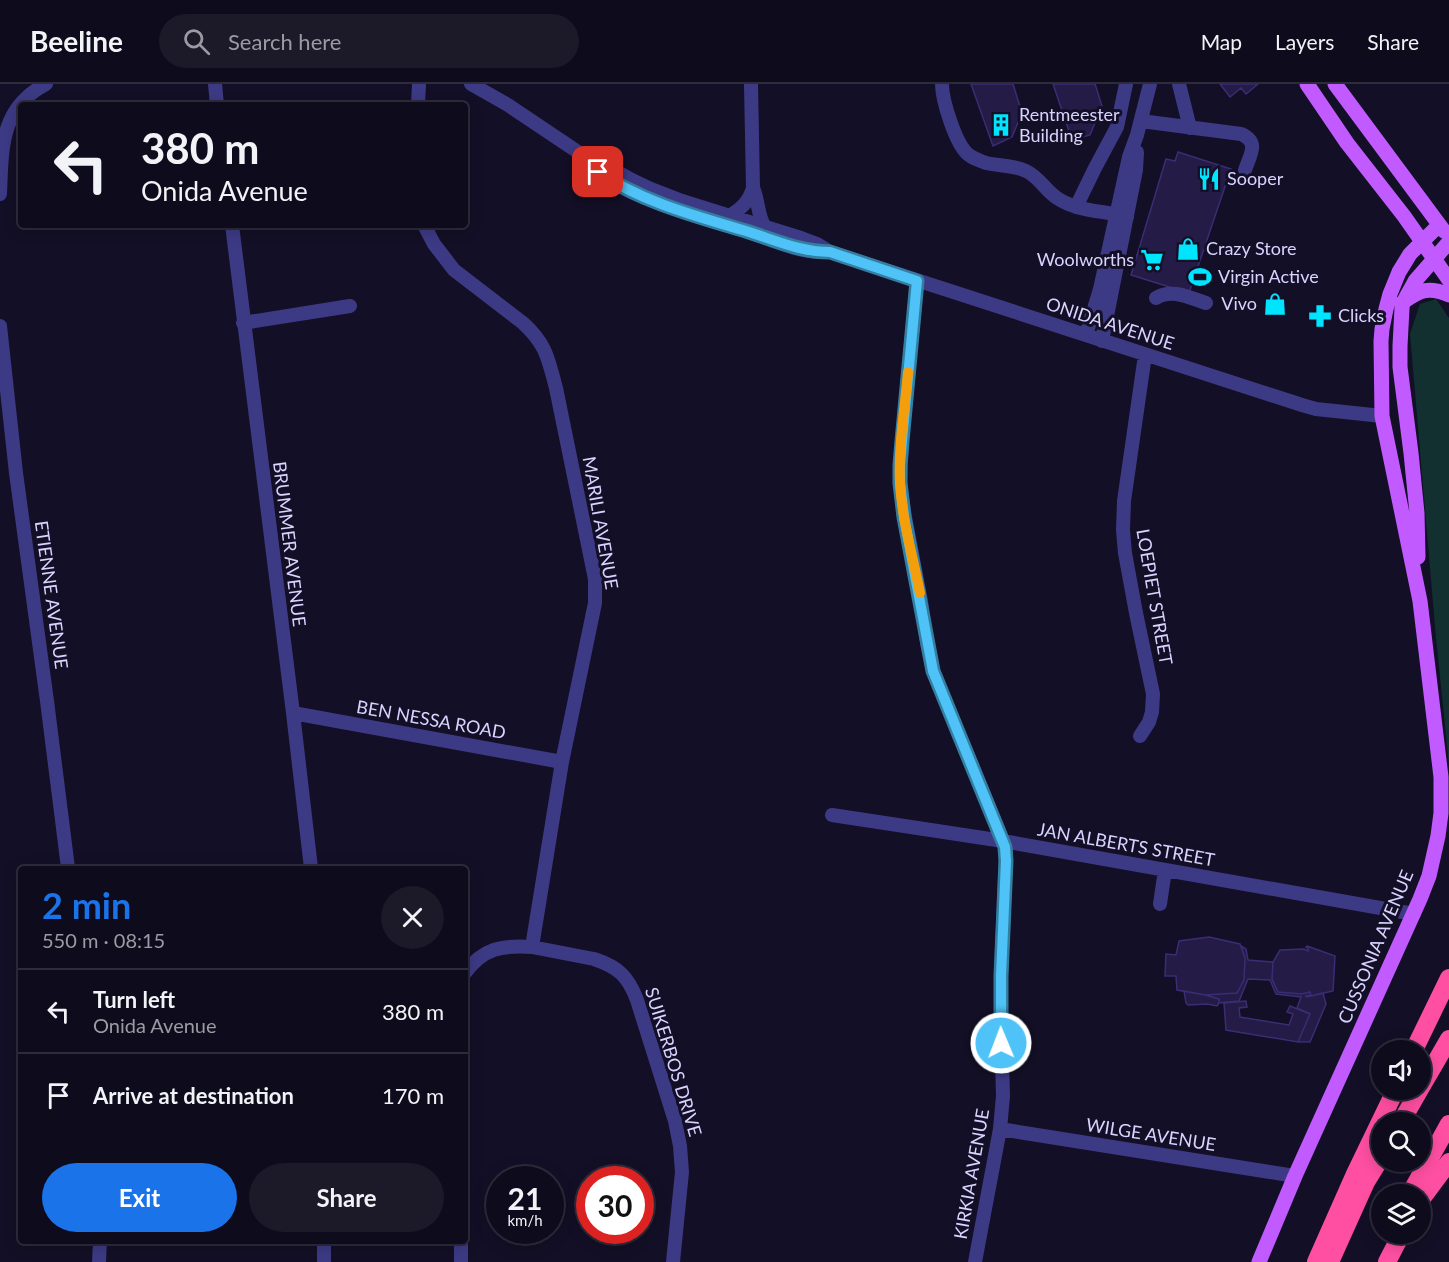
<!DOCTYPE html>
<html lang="en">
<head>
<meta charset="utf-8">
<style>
  :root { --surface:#0e0b1c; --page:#1c1929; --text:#f1f3f6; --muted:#9b9ba3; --line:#2e2b3b; --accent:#1a73e8 }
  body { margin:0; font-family:Lato,sans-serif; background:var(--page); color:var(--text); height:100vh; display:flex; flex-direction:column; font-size:22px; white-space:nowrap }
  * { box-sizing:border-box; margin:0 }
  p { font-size:20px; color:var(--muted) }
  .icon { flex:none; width:33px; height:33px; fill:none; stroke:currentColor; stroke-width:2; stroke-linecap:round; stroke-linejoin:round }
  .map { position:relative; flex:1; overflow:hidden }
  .side { position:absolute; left:18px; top:782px; width:450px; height:378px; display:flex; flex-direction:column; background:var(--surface); border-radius:6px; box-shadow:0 3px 15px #0003,0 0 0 2px var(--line) }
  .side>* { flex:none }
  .banner { position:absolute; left:18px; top:18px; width:450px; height:126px; border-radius:6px; box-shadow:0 3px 15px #0003,0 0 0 2px var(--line); background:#0e0b1c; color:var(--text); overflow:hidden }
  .controls { position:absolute; left:1371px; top:956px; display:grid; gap:12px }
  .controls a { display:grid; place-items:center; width:60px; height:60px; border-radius:50%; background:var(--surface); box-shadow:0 3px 15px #0003,0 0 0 2px var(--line); font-size:30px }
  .speed { position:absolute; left:486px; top:1082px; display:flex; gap:12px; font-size:30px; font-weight:700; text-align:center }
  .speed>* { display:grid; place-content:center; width:78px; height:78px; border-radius:50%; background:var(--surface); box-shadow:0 3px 15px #0003,0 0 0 2px var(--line); line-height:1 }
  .speed small { font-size:15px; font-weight:400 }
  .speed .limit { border:9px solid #d22; background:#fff; color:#111 }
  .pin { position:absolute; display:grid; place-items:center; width:51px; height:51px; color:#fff; margin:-26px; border-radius:12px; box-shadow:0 3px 9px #0006 }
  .me { position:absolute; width:66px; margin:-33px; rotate:359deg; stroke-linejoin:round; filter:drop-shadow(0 0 4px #0008) }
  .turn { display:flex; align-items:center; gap:21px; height:126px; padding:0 24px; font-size:27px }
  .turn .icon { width:78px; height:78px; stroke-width:2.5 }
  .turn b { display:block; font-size:42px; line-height:51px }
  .round { display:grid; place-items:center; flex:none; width:63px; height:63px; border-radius:32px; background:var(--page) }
  .headline { display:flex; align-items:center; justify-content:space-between; height:102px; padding:0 24px }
  h1 { font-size:36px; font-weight:700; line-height:45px; color:var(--accent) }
  .primary-button { display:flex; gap:12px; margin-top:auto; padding:12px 24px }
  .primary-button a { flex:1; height:69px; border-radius:36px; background:var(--accent); color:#fff; font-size:24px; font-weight:700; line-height:69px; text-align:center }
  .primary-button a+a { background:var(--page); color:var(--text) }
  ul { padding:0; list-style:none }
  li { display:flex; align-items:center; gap:18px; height:84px; padding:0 24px; border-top:2px solid var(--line) }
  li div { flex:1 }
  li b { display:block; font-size:22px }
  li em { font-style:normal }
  header { display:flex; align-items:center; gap:36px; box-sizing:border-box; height:84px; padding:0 30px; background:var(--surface); border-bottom:2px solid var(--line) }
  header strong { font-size:28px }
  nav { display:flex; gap:33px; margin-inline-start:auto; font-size:21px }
  .search { width:420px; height:54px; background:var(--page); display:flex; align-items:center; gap:15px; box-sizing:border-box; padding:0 21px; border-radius:33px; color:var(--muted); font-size:22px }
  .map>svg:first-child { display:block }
</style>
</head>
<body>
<header>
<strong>Beeline</strong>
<div class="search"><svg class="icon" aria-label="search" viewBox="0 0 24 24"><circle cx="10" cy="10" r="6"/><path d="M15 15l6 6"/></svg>Search here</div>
<nav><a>Map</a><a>Layers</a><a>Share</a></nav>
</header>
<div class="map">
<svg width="1449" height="1178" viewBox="0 0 1449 1178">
  <rect width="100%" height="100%" fill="#130f26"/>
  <path fill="#12302f" d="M1436,215L1449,234V681L1436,554L1410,250L1420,220Z"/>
  <path fill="#241b47" stroke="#3b2d73" stroke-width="1.5" d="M971,0H1013L1022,29L1012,53L993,62Z
    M1053,0H1095L1102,22L1090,51L1072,56Z
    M1220,0H1258L1246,10L1241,4L1230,13Z
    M1178,68L1231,85L1189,209L1131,191L1166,75L1175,77Z
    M1209,853L1240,860L1245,874L1244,896L1237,909L1205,911L1177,906L1176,892H1165L1166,870L1176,871L1179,857Z
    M1241,862L1246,865L1248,876L1273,878L1272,895L1278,908L1302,910L1310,908L1311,911L1306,912L1307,913L1323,909L1326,920L1310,958H1298L1310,930L1297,924L1301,913L1276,910L1270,896L1248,895L1239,917L1219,919V915L1205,911L1237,909L1244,896L1245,874Z
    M1307,862L1335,872L1333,907L1307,913L1306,912L1311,911L1310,908L1302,910L1278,908L1272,895L1273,878L1280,866L1304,865L1308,867V864L1306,863Z
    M1184,907L1205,911L1219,915V919L1217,922L1207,920L1188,921L1186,919Z
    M1246,917L1247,923L1239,924L1240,933L1289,941L1293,930L1287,928L1290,922L1310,930L1298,958L1226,946L1224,919Z"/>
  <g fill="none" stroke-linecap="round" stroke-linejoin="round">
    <path stroke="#3d3a85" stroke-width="14" d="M215,0L217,21
      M471,0L508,21L584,72L593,74L632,96L651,105L682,117L801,154L817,160L830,168L1302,321L1316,325L1382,332
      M751,0L753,104C759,117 757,131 765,143
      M942,0C942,16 956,62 969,71C974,75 981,77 986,79C999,82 1014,81 1026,87C1039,93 1045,106 1057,114C1078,128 1103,126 1127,133
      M1179,0L1190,44
      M418,21L419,0
      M1141,37L1241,50C1260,58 1250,71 1245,86
      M584,72C602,109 706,135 745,147C771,155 797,169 825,168
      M0,110C2,64 0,24 46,0
      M1076,123L1095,84L1117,43L1126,0
      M729,132C741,125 749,118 753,104
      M232,141L293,629L311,784
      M424,141L434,160L454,186L523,239C547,261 548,275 556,304L595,495V519L562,678L532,863
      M917,197L902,357L900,399L905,433L921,517L927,559L933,587L999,747L1005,763L1006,769L1001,892V942L1003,1012L1000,1045L975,1178
      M1156,214C1172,204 1190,214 1206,219
      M243,239L350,222
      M0,242L16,389L47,617L68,784
      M1086,251L1100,205L1129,73L1137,51L1150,0
      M1102,257L1136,86L1137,68
      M293,629L562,678
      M1140,652L1149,638L1152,628L1153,610L1136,529L1125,469L1123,446L1124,417L1145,271
      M832,731L1003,757L1414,830
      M1160,820L1165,786
      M465,889C483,864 502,861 532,863L594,875C618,883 628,892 637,916L675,1037L680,1062L682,1088L673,1178
      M1000,1045L1295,1092
      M324,1156V1178
      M461,1156V1178
      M99,1178L100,1156"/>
    <path stroke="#c25bff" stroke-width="15" d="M1307,0L1347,59L1404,132L1449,196
      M1335,0L1444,147
      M1404,217L1415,197L1449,158
      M1418,473L1417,429L1411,369L1400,283V262L1402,224L1403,218C1420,206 1429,202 1449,211
      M1259,1178L1295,1092L1420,815L1429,792L1438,752L1441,729V693L1420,517L1382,332L1381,257L1382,245L1386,225L1390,210L1399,188L1410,170L1439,141"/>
    <path stroke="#ff4fa3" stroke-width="18" d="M1414,966L1449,894
      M1420,1005L1449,955
      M1401,1038L1420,1005
      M1410,1110L1449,1040
      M1420,1117L1449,1078
      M1316,1178L1355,1090L1396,1005
      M1330,1178L1366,1098L1382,1072
      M1387,1178L1402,1149"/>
  </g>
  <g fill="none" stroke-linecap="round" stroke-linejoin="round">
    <g stroke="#337fa1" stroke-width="15">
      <path id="route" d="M598,88C642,118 696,132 746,147C775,156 800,168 830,168L917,197L902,357L900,381V399L904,433L933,587L1005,763L1006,777L1001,892V959"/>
    </g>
    <use href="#route" stroke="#4fc3f7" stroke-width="10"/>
    <path stroke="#f59e0b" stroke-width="10" d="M908,288C905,324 898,362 900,399C902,436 913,473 920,509"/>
  </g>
  <defs>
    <g id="building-bare" transform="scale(1.8)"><path d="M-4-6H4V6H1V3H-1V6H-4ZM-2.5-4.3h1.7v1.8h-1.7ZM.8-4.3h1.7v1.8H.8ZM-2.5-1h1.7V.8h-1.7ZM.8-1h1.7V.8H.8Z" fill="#00e5ff" stroke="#130f26" stroke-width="2.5" paint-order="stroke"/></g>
    <g id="restaurant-bare" transform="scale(1.8)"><path d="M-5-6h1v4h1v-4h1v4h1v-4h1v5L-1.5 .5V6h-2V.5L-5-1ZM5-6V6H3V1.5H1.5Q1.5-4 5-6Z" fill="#00e5ff" stroke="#130f26" stroke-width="2.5" paint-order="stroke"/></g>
    <g id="shop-bare" transform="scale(1.8)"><path d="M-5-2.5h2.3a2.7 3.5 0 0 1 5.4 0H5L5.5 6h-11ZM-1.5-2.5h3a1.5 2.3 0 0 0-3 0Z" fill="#00e5ff" stroke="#130f26" stroke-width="2.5" paint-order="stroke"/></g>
    <g id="supermarket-bare" transform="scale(1.8)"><path d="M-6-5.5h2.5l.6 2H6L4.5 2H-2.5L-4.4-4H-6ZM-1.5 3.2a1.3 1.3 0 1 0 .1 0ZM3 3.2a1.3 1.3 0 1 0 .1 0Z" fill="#00e5ff" stroke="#130f26" stroke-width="2.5" paint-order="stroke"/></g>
    <g id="stadium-bare" transform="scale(1.8)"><path d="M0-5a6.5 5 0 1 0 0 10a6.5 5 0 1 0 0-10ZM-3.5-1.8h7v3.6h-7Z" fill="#00e5ff" stroke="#130f26" stroke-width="2.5" paint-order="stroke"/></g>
    <g id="pharmacy-bare" transform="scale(1.8)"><path d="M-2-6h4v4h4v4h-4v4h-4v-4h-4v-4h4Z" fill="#00e5ff" stroke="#130f26" stroke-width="2.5" paint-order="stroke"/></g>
  </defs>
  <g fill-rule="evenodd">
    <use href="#building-bare" x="1001" y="41"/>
    <use href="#restaurant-bare" x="1209" y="95"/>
    <use href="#shop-bare" x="1188" y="165"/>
    <use href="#supermarket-bare" x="1152" y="176"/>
    <use href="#stadium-bare" x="1200" y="193"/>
    <use href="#shop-bare" x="1275" y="220"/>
    <use href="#pharmacy-bare" x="1320" y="232"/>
  </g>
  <g text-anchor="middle" stroke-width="6" stroke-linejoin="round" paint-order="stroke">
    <g font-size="18" fill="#d9d4ff" stroke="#130f26" text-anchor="start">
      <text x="1019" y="37">Rentmeester<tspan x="1019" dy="21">Building</tspan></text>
      <text x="1227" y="101">Sooper</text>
      <text x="1206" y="171">Crazy Store</text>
      <text x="1134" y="182" text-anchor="end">Woolworths</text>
      <text x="1218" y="199">Virgin Active</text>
      <text x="1257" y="226" text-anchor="end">Vivo</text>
      <text x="1338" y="238">Clicks</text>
    </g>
    <g font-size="18" fill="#d9d4ff" stroke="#130f26">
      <text transform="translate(1110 240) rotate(18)" y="6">ONIDA AVENUE</text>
      <text transform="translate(600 439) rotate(80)" y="6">MARILI AVENUE</text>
      <text transform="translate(289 460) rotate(83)" y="6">BRUMMER AVENUE</text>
      <text transform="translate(51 511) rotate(82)" y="6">ETIENNE AVENUE</text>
      <text transform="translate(1154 513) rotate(80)" y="6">LOEPIET STREET</text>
      <text transform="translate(431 636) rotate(10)" y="6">BEN NESSA ROAD</text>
      <text transform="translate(1126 761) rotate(10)" y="6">JAN ALBERTS STREET</text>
      <text transform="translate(1376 863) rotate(-67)" y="6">CUSSONIA AVENUE</text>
      <text transform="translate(673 978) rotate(73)" y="6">SUIKERBOS DRIVE</text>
      <text transform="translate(1151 1051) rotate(9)" y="6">WILGE AVENUE</text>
      <text transform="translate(972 1090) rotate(-80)" y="6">KIRKIA AVENUE</text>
    </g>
  </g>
</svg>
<div class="controls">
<a><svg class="icon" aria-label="sound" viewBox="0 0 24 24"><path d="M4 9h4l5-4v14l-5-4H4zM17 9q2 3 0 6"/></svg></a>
<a><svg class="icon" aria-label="search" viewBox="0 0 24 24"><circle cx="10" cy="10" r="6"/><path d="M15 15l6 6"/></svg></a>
<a><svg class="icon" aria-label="layers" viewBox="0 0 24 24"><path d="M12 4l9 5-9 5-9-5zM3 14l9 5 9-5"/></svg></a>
</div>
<div class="speed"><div>21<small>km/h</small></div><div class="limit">30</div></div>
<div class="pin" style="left:598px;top:88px;background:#d93025"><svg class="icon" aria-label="arrive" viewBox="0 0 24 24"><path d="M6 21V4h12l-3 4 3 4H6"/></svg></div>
<svg class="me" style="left:1001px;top:959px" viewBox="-20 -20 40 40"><circle r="17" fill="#4fc3f7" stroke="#fff" stroke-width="3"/><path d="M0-11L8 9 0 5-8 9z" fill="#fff"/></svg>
<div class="banner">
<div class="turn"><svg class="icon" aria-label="left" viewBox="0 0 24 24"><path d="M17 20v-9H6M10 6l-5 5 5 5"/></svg><div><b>380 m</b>Onida Avenue</div></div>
</div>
<section class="side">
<div class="headline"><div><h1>2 min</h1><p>550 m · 08:15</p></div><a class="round"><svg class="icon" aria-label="close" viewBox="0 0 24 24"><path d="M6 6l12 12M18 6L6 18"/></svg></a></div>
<ul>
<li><svg class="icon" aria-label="left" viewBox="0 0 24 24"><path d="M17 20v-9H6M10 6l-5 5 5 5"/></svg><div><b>Turn left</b><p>Onida Avenue</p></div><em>380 m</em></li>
<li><svg class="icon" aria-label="arrive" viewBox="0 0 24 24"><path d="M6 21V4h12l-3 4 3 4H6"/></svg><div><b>Arrive at destination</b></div><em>170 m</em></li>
</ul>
<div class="primary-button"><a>Exit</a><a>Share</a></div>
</section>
</div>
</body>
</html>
